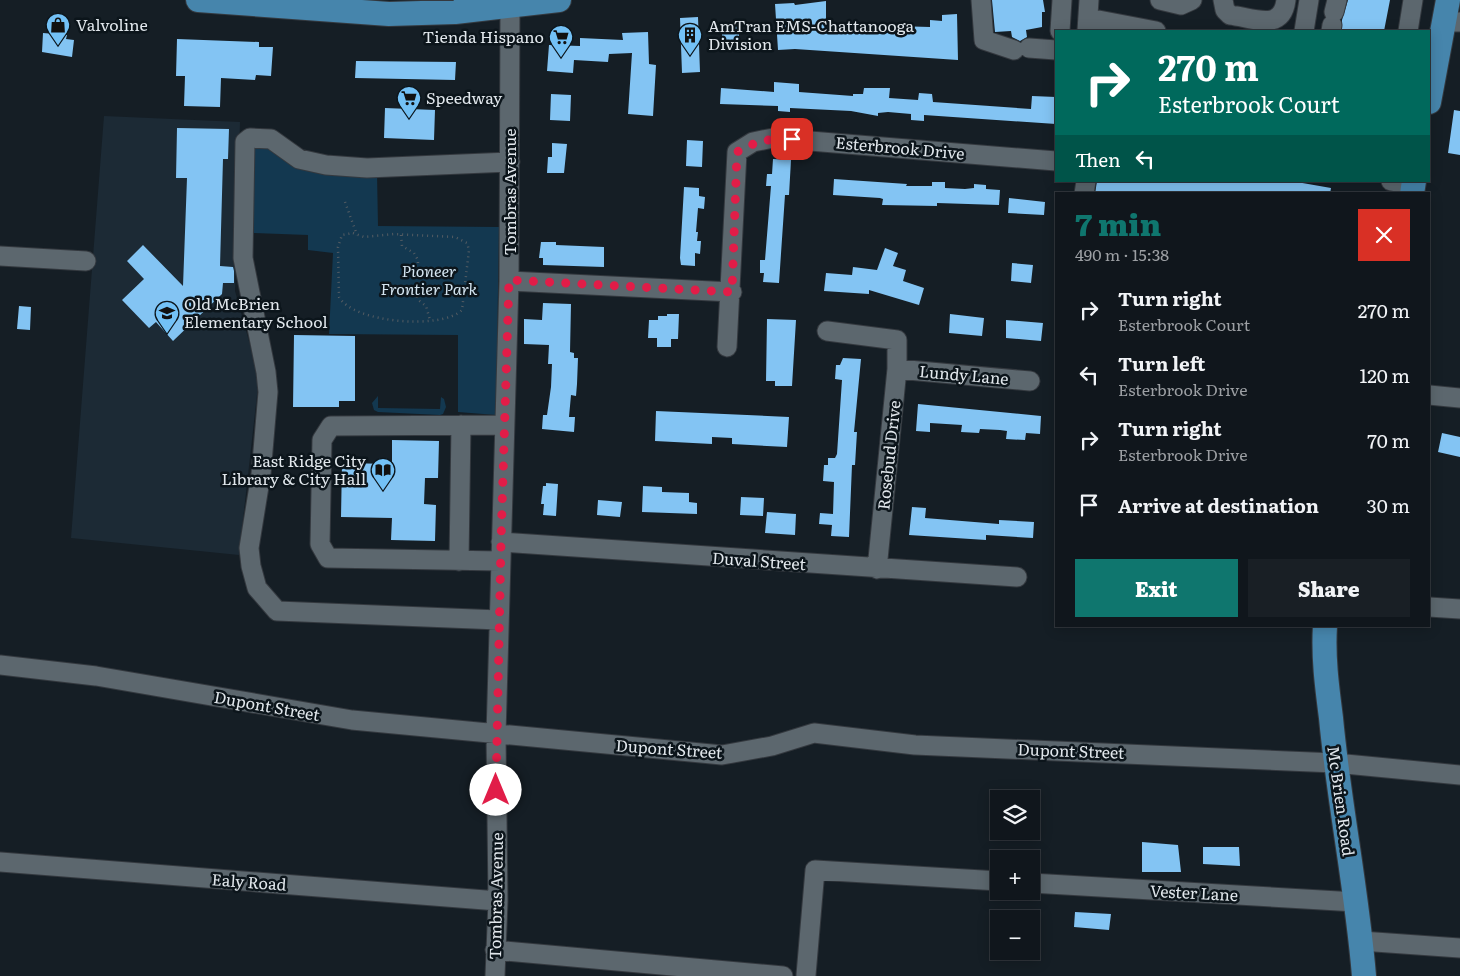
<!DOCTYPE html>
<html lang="en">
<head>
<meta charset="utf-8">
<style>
  :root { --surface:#10161c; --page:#191f25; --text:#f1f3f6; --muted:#9c9fa3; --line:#30353b; --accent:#0f766e }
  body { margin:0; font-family:Literata,serif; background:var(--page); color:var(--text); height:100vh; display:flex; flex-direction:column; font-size:19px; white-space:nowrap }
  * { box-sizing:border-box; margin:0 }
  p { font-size:16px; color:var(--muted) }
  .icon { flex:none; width:28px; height:28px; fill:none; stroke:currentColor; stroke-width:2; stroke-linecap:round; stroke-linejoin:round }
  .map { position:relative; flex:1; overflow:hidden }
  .sheet { position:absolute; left:1055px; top:192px; width:375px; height:435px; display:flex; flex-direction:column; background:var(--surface); border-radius:0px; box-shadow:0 2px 12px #0003,0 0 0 1px var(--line) }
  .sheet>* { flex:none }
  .top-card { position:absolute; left:1055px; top:30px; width:375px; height:152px; border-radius:0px; box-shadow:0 2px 12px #0003,0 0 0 1px var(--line); background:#00695c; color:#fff; overflow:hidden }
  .controls { position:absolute; left:990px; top:790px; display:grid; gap:10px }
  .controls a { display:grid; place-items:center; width:50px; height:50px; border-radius:0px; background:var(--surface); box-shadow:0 2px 12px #0003,0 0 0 1px var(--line); font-size:25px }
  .pin { position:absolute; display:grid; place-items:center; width:42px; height:42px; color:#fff; margin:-21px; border-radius:10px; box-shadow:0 2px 8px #0006 }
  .me { position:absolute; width:55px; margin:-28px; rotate:0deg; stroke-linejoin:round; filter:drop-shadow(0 0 4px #0008) }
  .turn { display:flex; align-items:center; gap:18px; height:105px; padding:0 20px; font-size:22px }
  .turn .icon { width:65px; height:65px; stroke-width:2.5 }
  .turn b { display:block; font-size:35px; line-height:42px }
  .then { display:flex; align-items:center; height:48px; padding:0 20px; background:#0003; gap:10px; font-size:19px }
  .round { display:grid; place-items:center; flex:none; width:52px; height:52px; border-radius:0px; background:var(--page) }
  .overview { display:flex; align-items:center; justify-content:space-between; height:85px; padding:0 20px }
  h1 { font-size:30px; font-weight:800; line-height:38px; color:var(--accent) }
  .cta { display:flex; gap:10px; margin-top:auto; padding:10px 20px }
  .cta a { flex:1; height:58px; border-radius:0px; background:var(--accent); color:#fff; font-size:20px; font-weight:800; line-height:58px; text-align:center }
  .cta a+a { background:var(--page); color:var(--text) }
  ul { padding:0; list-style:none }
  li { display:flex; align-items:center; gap:15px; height:65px; padding:0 20px }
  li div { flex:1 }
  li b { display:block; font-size:19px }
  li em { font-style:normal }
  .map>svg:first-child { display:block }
</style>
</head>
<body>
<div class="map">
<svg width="1460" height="976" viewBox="0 0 1460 976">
  <rect width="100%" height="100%" fill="#151e25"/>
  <path fill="#1c2a35" d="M104,116L240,122L235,291L259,377L239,555L71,538Z"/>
  <path fill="#133850" d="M269,148L377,173L378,226L499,227L496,415L458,412V335L329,334L333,253L308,250V235L254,233L251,149Z
    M378,396V408L440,409L441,397L444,399L446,407L443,414L440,415L378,412L374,410L372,403Z"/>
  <path fill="#83c4f3" d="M992,0H1043L1045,12H1042V27L1026,30L1027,37L1020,41L1012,37L1011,31L995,32Z
    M1348,0H1390L1384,31H1342V20Z
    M826,1V24L930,27V20L942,21V15L957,14L958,60L795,49L778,50L775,4L794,3L795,5Z
    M698,17L700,72L682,73L680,18Z
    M739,22V50L722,49V24Z
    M648,32L649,64L656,65L653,116L628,114L632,53L609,54L608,62L574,60L573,73L547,71L549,45L580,46V38L623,40L622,33Z
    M43,33L67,35L66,39L74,40L72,57L42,52Z
    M177,39L259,42V47H273L271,76L256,75L255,80L221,78L220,107L184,106L185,76H176Z
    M356,61L456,62L455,80L355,78Z
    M774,82L799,84V92L853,96V94H863L864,88H890L889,98L918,100L919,93L932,94L933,102L1031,109L1032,96L1056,97V124L924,115V121L911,120V114L888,112L878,113V116L851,111L790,108V112L778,111V106L720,104L721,88L774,92Z
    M551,94L571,95L570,121L550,120Z
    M385,108L435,110L434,140L384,138Z
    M1454,110L1460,111V155L1448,153Z
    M177,128L229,129L228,159H223L220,266L233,267L234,271V283H223L222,294L173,341L156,322L149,328L122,300L144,279L127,261L143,245L183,286L187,178H176Z
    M687,140L703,141L702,167L686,166Z
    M552,143L567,144L564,173H547L548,157H552Z
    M773,159L791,160L789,195H785L779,283L763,282L764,273H760V260H765L771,186H766L767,174H772Z
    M834,179L907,184L906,186H932V182H945V188L965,189L974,188V184L986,185V189L1000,190L999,205L937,203V206L882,205L883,199L880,198L833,195Z
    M1097,181H1291L1331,188L1330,194H1095Z
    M684,187L699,188V196L705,197L704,209L698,208L696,232H698L697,241H701L700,254L695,253V266L681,265L680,258Z
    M1009,198L1045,202L1044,215L1008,213Z
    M541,242H556V245L604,247V267L543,265V258H539Z
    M885,248L898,253L893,266L906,270L903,281L924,288L919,305L869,290V294L824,291L826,273L852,275L853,267L877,270Z
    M1012,263L1033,265L1031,283L1011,281Z
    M543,303L571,304L570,352L574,353V358H578L577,384L576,396L571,395L569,417H575L574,432L542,429L543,415H547L551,387L552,364H548L549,345L524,344V319L542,320Z
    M19,306L31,307L30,330L17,329Z
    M667,314H679L678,339H671V347H657V338H648L649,320H658V316H667Z
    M950,314L984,318L982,336L949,333Z
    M767,319L796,320L792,386H775V381H766Z
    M1006,320L1043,323L1041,341L1006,338Z
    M294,335L355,336V401H339V407H293Z
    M843,358L861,359L854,432H857L855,465H852L849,537L831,536L832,525L819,524L820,513L833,514L834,482L823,481L824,465H828V458H835L837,454L842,380L835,379L836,365H840Z
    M918,404L1041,416L1040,434L1026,433L1025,440L1006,439L1007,431L1000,430L980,429L979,433L961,432L962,425L930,423V432L916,431Z
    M656,411L789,417L787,447L732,444V438L712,437V444L655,441Z
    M1442,433L1460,437V457L1438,452Z
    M392,440L439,441L438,478H425L424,504L436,505L435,541L391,540L392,518L341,517L342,463L392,464Z
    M546,483L558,484L556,516L543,515L544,504H541L543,486H546Z
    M643,486L662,487V492L689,493V502L697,503V514L642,512Z
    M741,497L764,498L763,516L740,515Z
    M598,500L622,502L620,517L597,515Z
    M912,507L926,508L925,518L999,524V520L1034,522L1033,538L986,535V540L909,535Z
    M767,512L796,514L795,535L765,533Z
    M1142,842L1178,845L1181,872H1142Z
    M1203,847H1239L1240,866L1203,864Z
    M1075,912L1111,914L1109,930L1074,927Z"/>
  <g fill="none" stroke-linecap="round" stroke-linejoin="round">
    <g stroke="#34393f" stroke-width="21">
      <path id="minor" d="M981,0L984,40L1014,50
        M1160,0L1181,5L1192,0
        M1223,0L1225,10L1230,15C1254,18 1282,32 1286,0
        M1334,12L1337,0
        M1088,18L1156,31
        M1444,22H1460
        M1060,31L1062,0
        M1087,31L1089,0
        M1304,31L1309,0
        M1331,31L1332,25
        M1408,31L1413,0
        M1029,48L1056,50
        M1391,181L1413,185
        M1084,194L1086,181
        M0,256L86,261
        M509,281L732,292
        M827,331L897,340V369L877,569
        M727,347L737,152L753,142L773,138L1056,161
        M897,369L1030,381
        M1429,395L1460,398
        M501,542L1017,577
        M459,561L461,425
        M500,561L328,558L320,544L322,440L331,426L504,425
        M1429,607L1460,609
        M499,620L277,611L257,588L251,566L249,548L261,474L268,392L266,372L243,258L245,142L250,138L271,139L299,159L326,165L367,168L510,162
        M0,665L96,676L352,720L722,755L772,746L814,733L915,745L1335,763L1460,775
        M0,862L498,901
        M1031,883L1356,902
        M1361,941L1460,948
        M495,950L783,976
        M806,975L815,870L999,881
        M495,976L498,901L496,735L509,281L510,7"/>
    </g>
    <g stroke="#34393f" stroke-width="26">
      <path id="major" d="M198,0L389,14L455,12L559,0
        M1429,102L1448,0
        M1412,194L1414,181
        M1325,626C1323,657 1327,687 1331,718C1339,804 1357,889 1364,976"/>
    </g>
    <path stroke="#545c63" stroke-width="2.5" stroke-dasharray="1 4" stroke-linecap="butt" d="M345,202L357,235
      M353,233L364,237L394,234L455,237L467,243L469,250L462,310C442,330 353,323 339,297L338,247L342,235Z
      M401,235L402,246L414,253L418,260L417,299L426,306L430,320"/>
    <use href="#minor" stroke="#5c676e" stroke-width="19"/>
    <use href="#major" stroke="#4685ac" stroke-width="24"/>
  </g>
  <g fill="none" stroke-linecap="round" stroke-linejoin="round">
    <path stroke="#e11d48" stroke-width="9" stroke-dasharray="0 16.2" d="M496,790L501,542L509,280L732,292L737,152C756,141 771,138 792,139"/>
  </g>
  <defs>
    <g id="shop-pin" transform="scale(1.25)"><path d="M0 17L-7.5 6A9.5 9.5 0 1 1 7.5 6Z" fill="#73c1f6" stroke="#0c151b"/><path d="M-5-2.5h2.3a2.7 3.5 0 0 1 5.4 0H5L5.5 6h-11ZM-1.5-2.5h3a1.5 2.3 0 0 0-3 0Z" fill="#111"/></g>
    <g id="building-pin" transform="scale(1.25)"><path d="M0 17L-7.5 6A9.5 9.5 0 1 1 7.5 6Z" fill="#73c1f6" stroke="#0c151b"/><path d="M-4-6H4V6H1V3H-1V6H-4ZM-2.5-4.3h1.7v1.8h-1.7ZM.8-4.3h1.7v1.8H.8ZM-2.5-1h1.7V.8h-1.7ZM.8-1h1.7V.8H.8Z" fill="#111"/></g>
    <g id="supermarket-pin" transform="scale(1.25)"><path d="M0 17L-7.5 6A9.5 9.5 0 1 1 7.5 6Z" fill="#73c1f6" stroke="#0c151b"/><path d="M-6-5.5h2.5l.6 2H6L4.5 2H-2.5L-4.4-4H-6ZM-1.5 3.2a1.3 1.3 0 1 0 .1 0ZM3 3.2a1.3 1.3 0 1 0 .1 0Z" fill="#111"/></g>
    <g id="school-pin" transform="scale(1.25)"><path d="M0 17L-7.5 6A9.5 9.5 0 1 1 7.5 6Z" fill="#73c1f6" stroke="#0c151b"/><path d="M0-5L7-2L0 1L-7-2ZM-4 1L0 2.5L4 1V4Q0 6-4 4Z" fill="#111"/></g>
    <g id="library-pin" transform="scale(1.25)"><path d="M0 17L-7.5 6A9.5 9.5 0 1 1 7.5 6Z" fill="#73c1f6" stroke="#0c151b"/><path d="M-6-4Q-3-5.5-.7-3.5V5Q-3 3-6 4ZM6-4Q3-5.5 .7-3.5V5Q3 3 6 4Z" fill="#111"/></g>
  </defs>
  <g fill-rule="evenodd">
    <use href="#shop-pin" x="58" y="25"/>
    <use href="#building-pin" x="690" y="35"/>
    <use href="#supermarket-pin" x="561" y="37"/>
    <use href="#supermarket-pin" x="409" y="98"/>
    <use href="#school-pin" x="167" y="313"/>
    <use href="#library-pin" x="383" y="470"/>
  </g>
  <g text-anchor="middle" stroke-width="5" stroke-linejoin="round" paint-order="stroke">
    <g font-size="16" fill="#e1e7ec" stroke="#0c151b" text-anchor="start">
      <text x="76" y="31">Valvoline</text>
      <text x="708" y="32">AmTran EMS-Chattanooga<tspan x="708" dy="18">Division</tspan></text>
      <text x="544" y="43" text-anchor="end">Tienda Hispano</text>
      <text x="426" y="104">Speedway</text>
      <text x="184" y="310">Old McBrien<tspan x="184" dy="18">Elementary School</tspan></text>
      <text x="366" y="467" text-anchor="end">East Ridge City<tspan x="366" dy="18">Library &amp; City Hall</tspan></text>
    </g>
    <g font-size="16" fill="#e1e7ec" stroke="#0c151b">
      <text transform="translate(900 148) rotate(5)" y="6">Esterbrook Drive</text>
      <text transform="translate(510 192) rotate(-90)" y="6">Tombras Avenue</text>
      <text transform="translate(964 375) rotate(5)" y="6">Lundy Lane</text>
      <text transform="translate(889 455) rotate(-84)" y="6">Rosebud Drive</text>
      <text transform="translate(759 561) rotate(4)" y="6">Duval Street</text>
      <text transform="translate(267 706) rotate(10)" y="6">Dupont Street</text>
      <text transform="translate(669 749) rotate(4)" y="6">Dupont Street</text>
      <text transform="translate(1071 751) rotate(2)" y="6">Dupont Street</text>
      <text transform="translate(1341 801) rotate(82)" y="6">Mc Brien Road</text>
      <text transform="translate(249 882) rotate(4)" y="6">Ealy Road</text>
      <text transform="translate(1194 893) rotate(3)" y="6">Vester Lane</text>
      <text transform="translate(496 896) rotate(-89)" y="6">Tombras Avenue</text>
    </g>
    <g font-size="16" font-style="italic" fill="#d4e5f1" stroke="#0c151b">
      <text x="429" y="277">Pioneer<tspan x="429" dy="18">Frontier Park</tspan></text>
    </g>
  </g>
</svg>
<div class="controls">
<a><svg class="icon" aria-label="layers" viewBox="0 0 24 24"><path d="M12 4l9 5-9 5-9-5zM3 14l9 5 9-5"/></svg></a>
<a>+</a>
<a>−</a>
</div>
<div class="pin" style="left:792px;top:139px;background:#d93025"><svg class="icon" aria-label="arrive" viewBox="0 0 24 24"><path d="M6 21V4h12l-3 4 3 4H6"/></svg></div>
<svg class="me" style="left:496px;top:790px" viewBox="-20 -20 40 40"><circle r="19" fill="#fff"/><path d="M0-13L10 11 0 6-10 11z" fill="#e11d48"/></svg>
<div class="top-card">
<div class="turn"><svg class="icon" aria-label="right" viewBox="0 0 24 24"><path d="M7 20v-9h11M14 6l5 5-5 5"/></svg><div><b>270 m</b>Esterbrook Court</div></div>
<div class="then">Then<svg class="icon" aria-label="left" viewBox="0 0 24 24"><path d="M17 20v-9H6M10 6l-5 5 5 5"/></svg></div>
</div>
<section class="sheet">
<div class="overview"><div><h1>7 min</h1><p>490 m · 15:38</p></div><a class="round" style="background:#d93025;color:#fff"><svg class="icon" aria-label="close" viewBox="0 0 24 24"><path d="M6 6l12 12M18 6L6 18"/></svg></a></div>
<ul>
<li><svg class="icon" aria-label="right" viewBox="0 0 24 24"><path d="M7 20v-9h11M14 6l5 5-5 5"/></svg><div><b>Turn right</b><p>Esterbrook Court</p></div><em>270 m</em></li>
<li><svg class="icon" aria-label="left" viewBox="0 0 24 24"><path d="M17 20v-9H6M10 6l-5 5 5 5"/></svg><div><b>Turn left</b><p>Esterbrook Drive</p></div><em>120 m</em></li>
<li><svg class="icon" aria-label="right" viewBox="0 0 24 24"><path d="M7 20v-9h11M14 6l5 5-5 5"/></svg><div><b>Turn right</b><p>Esterbrook Drive</p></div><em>70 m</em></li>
<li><svg class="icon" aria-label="arrive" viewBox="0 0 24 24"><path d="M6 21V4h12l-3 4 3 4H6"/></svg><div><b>Arrive at destination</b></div><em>30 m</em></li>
</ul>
<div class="cta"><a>Exit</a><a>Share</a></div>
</section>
</div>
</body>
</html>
